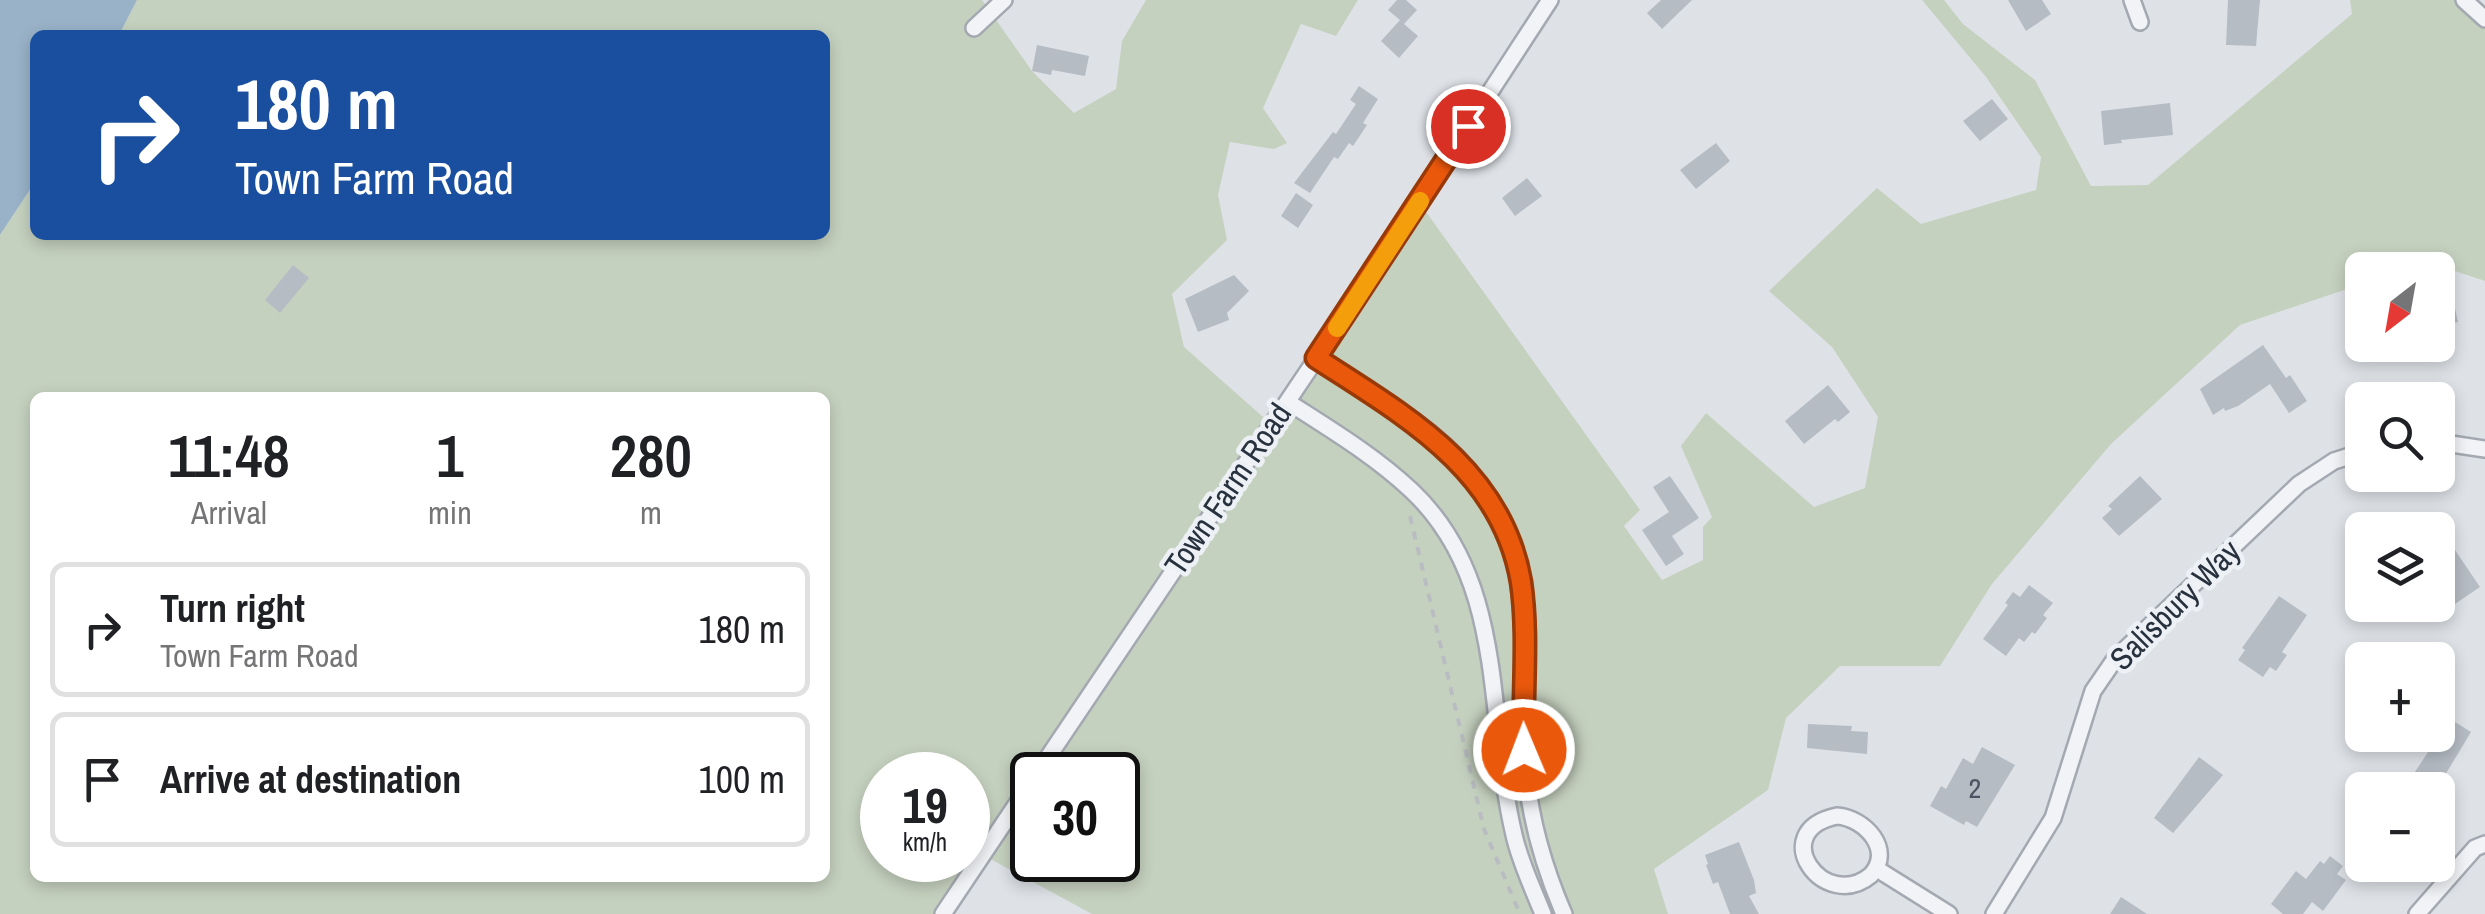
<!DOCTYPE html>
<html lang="en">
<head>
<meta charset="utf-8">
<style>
  :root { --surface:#fff; --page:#f2f2f2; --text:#202124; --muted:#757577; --line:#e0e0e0 }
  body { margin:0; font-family:"Archivo Narrow",sans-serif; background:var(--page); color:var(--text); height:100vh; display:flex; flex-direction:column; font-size:38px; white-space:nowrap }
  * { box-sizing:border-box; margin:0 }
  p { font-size:32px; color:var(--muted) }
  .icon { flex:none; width:55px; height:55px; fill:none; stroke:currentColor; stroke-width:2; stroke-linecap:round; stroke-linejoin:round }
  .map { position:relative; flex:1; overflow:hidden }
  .side { position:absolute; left:30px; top:392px; width:800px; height:490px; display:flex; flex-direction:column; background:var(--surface); border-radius:15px; box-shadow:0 5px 15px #0003 }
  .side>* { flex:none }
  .top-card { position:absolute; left:30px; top:30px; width:800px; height:210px; border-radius:15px; box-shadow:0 5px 15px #0003; background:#1a4fa0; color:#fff; overflow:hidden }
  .needle { width:65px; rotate:211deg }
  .fabs { position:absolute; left:2345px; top:252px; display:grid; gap:20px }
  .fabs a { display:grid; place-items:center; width:110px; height:110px; border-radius:15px; background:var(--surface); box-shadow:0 5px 15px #0003; font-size:50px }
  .speed { position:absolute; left:860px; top:752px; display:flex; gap:20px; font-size:50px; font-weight:700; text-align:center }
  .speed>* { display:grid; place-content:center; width:130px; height:130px; border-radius:50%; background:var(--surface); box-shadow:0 5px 15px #0003; line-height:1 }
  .speed small { font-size:25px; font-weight:400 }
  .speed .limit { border:5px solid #111; border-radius:15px; background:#fff; color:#111 }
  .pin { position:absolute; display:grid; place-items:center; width:85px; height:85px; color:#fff; margin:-42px; border:5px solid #fff; border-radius:50%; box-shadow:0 2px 10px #0007 }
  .me { position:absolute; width:110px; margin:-55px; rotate:359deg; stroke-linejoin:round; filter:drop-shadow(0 0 8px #0008) }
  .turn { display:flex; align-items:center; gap:35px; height:210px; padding:0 40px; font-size:45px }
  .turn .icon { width:130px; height:130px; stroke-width:2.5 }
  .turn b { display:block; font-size:70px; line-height:85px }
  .eta { display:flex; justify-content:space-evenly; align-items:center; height:170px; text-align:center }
  .eta b { font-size:60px; font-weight:600; line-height:70px }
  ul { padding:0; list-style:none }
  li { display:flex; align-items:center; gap:30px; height:135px; margin:0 20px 15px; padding:0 20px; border:5px solid var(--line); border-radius:15px }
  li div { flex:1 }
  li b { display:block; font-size:38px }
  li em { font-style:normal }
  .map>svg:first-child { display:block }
</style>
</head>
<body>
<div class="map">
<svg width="2485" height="914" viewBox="0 0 2485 914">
  <rect width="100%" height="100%" fill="#dee2e7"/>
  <path fill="#c5d1bf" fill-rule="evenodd" d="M137,0H982L1032,71L1074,113L1116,89L1122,41L1146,0H1358L1336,36L1301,24L1263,108L1287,143L1274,149L1230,142L1218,195L1227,240L1172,294L1184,347L1271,424L1419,202L1640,510L1624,526L1662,580L1703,560V527L1712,517L1681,446L1706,413L1814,507L1865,488L1878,417L1832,347L1769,291L1877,188L1921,224L2036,190L2041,157L1986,77L1922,0H1944L1963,24L2035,80L2091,186L2148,185L2352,14L2350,0H2464L2485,19V281L2428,262L2403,270H2362V284L2240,325L2111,444L1992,584L1940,666H1840L1786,718L1768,790L1654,869L1668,914H1092L983,855L943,914H0V235L35,182V235H825V35H119ZM35,398H825V878H35ZM882,775H968V860H882ZM1032,775H1118V860H1032Z"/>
  <path fill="#99b2c7" d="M0,0H137L119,35H35V182L0,235Z"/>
  <path fill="#b5bcc4" d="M1397,0H1406L1417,10L1404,24L1418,36L1399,58L1381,41L1400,20L1388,10Z
    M1661,0H1692L1662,29L1647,13Z
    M2008,0H2042L2051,14L2026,31Z
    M2228,0H2260L2256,46L2226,45Z
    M1037,45L1089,56L1085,76L1052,70L1051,75L1032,71Z
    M1359,86L1378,99L1363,123L1367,125L1353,146L1349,143L1338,159L1334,157L1310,193L1294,183L1333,132L1336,134L1356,104L1350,100Z
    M1992,99L2008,119L1980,141L1963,121Z
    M2170,103L2173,135L2121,140L2122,143L2104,145L2101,111Z
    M1716,143L1730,161L1696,189L1680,170Z
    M1527,178L1542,196L1515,216L1502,198Z
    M1296,193L1313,205L1298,228L1281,216Z
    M293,265L309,278L280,313L265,300Z
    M1234,275L1249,291L1227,313L1229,320L1198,332L1185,299Z
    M2452,295L2458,322L2438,326V298Z
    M2263,345L2286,378L2290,375L2307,401L2289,413L2270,384L2238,406L2225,411L2224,408L2213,415L2200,389Z
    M1828,385L1850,412L1838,422L1835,419L1804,444L1785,421Z
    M1670,476L1699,518L1672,536L1684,554L1666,566L1642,530L1669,512L1653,487Z
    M2140,476L2162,499L2119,536L2102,518L2112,509L2108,506Z
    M2438,540L2447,555L2455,550L2480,587L2452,606L2445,596L2438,601Z
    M2029,585L2053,603L2043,615L2047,618L2035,634L2032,632L2024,642L2019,638L2006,656L1983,639L2008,605L2005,603L2013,592L2020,597Z
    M2279,596L2307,615L2282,652L2287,655L2276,671L2270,667L2263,677L2238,660L2245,650L2242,648Z
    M2455,722L2471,732L2436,790H2403L2442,731L2446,735Z
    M1808,724L1852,726L1851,731L1868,732L1867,754L1807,748Z
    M1982,747L2015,765L1977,827L1966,821L1964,825L1930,806L1941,786L1946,789L1963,758L1973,764Z
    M2199,757L2223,775L2173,833L2154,818Z
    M1739,842L1754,880L1756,893L1749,896L1759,914H1730L1718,882L1713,884L1706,865L1708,864L1705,855Z
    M2330,856L2343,866L2337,874L2346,880L2323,911L2312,902L2303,914H2283L2271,904L2296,871L2306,879L2320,861L2324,864Z
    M2121,897L2147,914H2110Z"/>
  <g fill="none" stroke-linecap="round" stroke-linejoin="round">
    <g stroke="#a4a9b1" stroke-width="20">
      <path id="minor" d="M2132,0L2140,22
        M2464,0L2485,19
        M974,28L1004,0
        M1316,359C1368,392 1431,423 1470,472C1548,571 1513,662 1526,774C1531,822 1545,870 1564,914
        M1288,402C1330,429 1375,456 1412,491C1508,582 1486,718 1514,835C1520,862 1533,889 1543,914
        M2438,442L2485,449
        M1036,775L1316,359L1550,0
        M1837,816C1865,818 1894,850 1871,875C1824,914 1765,831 1837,816Z
        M1877,869L1949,914
        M943,914L1032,781
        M1994,914L2053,818L2093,691L2115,659L2299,484L2334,461L2362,452
        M2417,914L2475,848L2485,844"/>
    </g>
    <path stroke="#b9bdc2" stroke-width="4" stroke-dasharray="8 8" stroke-linecap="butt" d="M1410,516L1484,829L1520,914"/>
    <use href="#minor" stroke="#f1f3f6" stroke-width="15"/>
  </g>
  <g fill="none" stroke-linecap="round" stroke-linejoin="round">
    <g stroke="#983908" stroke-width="25">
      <path id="route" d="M1468,126L1316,358C1404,415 1502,469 1521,582C1529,637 1522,694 1524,750"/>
    </g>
    <use href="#route" stroke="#ea580c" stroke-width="18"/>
    <path stroke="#f59e0b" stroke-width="18" d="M1337,328L1420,201"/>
  </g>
  <g text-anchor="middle" stroke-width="9" stroke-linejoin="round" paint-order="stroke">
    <g font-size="28" fill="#4b5460">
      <text x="1975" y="798">2</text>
    </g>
    <g font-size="32" fill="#28313e" stroke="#edf1f5">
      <text transform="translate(1228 489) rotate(-56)" y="11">Town Farm Road</text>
      <text transform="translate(2175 605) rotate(-45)" y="11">Salisbury Way</text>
    </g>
  </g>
</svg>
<div class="fabs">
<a><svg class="needle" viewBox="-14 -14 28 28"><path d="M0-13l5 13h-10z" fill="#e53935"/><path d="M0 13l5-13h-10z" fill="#757577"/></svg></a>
<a><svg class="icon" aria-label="search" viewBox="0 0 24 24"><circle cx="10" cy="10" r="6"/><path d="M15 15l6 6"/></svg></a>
<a><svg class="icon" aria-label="layers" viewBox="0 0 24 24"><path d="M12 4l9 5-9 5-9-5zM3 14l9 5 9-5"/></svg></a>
<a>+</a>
<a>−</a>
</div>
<div class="speed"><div>19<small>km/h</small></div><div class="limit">30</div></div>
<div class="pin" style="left:1468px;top:126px;background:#d93025"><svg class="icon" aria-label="arrive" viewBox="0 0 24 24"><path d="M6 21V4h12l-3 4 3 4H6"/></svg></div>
<svg class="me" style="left:1524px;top:750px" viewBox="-20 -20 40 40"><circle r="17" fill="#ea580c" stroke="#fff" stroke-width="3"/><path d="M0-11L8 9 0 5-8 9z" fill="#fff"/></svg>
<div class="top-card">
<div class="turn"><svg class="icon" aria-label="right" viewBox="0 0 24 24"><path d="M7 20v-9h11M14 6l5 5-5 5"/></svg><div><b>180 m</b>Town Farm Road</div></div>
</div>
<section class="side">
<div class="eta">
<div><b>11:48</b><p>Arrival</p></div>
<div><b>1</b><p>min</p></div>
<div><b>280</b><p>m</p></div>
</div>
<ul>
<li><svg class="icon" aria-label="right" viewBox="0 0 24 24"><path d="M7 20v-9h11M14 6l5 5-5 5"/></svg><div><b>Turn right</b><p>Town Farm Road</p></div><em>180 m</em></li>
<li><svg class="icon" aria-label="arrive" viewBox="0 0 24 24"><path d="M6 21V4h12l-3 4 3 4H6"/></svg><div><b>Arrive at destination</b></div><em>100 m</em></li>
</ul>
</section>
</div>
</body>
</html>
